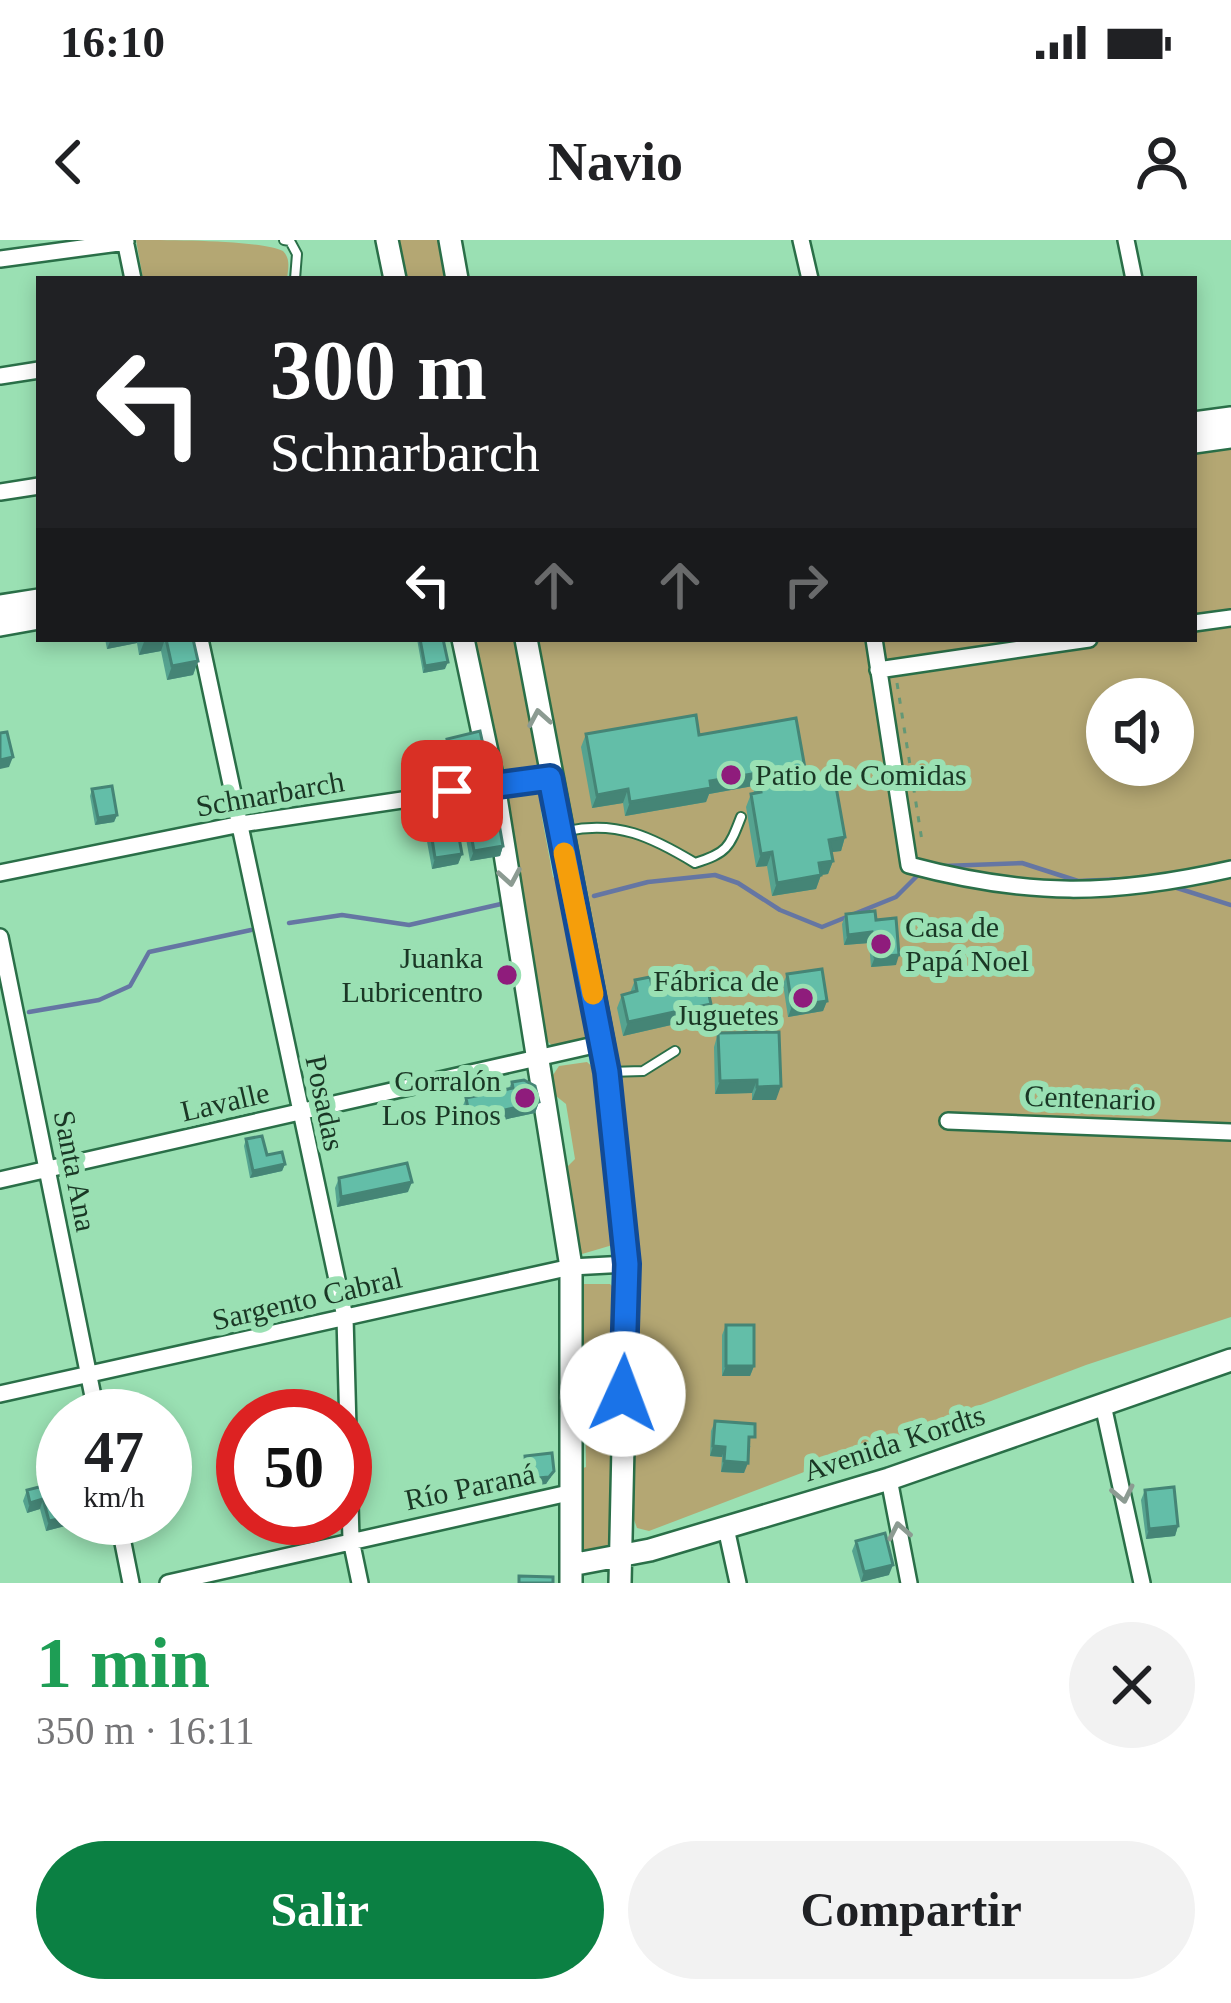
<!DOCTYPE html>
<html lang="es">
<head>
<meta charset="utf-8">
<style>
  :root { --surface:#fff; --page:#f2f2f2; --text:#202124; --muted:#757577; --accent:#0b8043 }
  body { margin:0; font-family:Georgia,serif; background:var(--page); color:var(--text); height:100vh; display:flex; flex-direction:column; font-size:45px; white-space:nowrap }
  * { box-sizing:border-box; margin:0 }
  p { font-size:39px; color:var(--muted) }
  .icon { flex:none; width:66px; height:66px; fill:none; stroke:currentColor; stroke-width:2; stroke-linecap:round; stroke-linejoin:round }
  .map { position:relative; height:1343px; overflow:hidden }
  .sheet { display:flex; flex-direction:column; background:var(--surface); flex:1 }
  .sheet>* { flex:none }
  .hud { position:absolute; left:36px; top:36px; width:1161px; height:366px; border-radius:0px; box-shadow:0 6px 18px #0003; background:#202124; color:#fff; overflow:hidden }
  .buttons { position:absolute; left:1086px; top:438px; display:grid; gap:24px }
  .buttons a { display:grid; place-items:center; width:108px; height:108px; border-radius:50%; background:var(--surface); box-shadow:0 6px 18px #0003; font-size:60px }
  .speed { position:absolute; left:36px; top:1149px; display:flex; gap:24px; font-size:60px; font-weight:700; text-align:center }
  .speed>* { display:grid; place-content:center; width:156px; height:156px; border-radius:50%; background:var(--surface); box-shadow:0 6px 18px #0003; line-height:1 }
  .speed small { font-size:30px; font-weight:400 }
  .speed .limit { border:18px solid #d22; background:#fff; color:#111 }
  .pin { position:absolute; display:grid; place-items:center; width:102px; height:102px; color:#fff; margin:-51px; border-radius:24px; box-shadow:0 6px 18px #0006 }
  .me { position:absolute; width:132px; margin:-66px; rotate:2deg; stroke-linejoin:round; filter:drop-shadow(0 0 9px #0008) }
  .turn { display:flex; align-items:center; gap:42px; height:252px; padding:0 36px; font-size:54px }
  .turn .icon { width:156px; height:156px; stroke-width:2.5 }
  .turn b { display:block; font-size:84px; line-height:102px }
  .lanes { display:flex; align-items:center; height:114px; padding:0 36px; background:#0003; justify-content:center; gap:60px; direction:ltr }
  .lanes .off { opacity:.35 }
  .round { display:grid; place-items:center; flex:none; width:126px; height:126px; border-radius:63px; background:var(--page) }
  .head { display:flex; align-items:center; justify-content:space-between; height:204px; padding:0 36px }
  h1 { font-size:72px; font-weight:700; line-height:90px; color:#1e9e55 }
  .action { display:flex; gap:24px; margin-top:auto; padding:24px 36px }
  .action a { flex:1; height:138px; border-radius:72px; background:var(--accent); color:#fff; font-size:48px; font-weight:700; line-height:138px; text-align:center }
  .action a+a { background:var(--page); color:var(--text) }
  .status { display:flex; justify-content:space-between; align-items:center; height:84px; padding:0 60px; background:var(--surface); direction:ltr }
  .status svg { height:33px; fill:currentColor }
  header { display:flex; justify-content:space-between; align-items:center; height:156px; padding:0 36px; background:var(--surface); font-size:54px; font-weight:700 }
  .map>svg:first-child { display:block }
</style>
</head>
<body>
<div class="status"><b>16:10</b><svg viewBox="0 0 49 12"><path d="M0 12V9h3v3zM5 12V6h3v6zM10 12V3h3v9zM15 12V0h3v12zM26 1h20v11H26zM47 4h2v5h-2z"/></svg></div>
<header><svg class="icon" aria-label="back" viewBox="0 0 24 24"><path d="M15 5l-7 7 7 7"/></svg>Navio<svg class="icon" aria-label="person" viewBox="0 0 24 24"><circle cx="12" cy="8" r="4"/><path d="M4 21q1-7 8-7t8 7"/></svg></header>
<div class="map">
<svg width="1231" height="1343" viewBox="0 0 1231 1343">
  <rect width="100%" height="100%" fill="#9ae0b3"/>
  <path fill="#b4a773" fill-rule="evenodd" d="M136,0C169,0 260,0 283,11C291,19 288,29 287,39H143Z
    M398,0H443L451,39H405Z
    M1231,204V1077L1086,1125L649,1291L637,1288L633,1277L635,961L538,399H1194V210ZM1107,459H1173V525H1107Z
    M472,399H519L539,523L533,531L503,534L497,529Z
    M539,550L547,556L548,563L541,572L553,637L564,643L588,793L583,803L556,809L546,800L502,561L508,553Z
    M587,822L596,830L616,1004L582,1014L576,1009L568,926L575,919L566,864L556,856L553,835L559,826Z
    M583,1044H610L616,1050L614,1306L584,1313L580,1310L581,1229L586,1227L585,1154L578,1149L579,1046Z"/>
  <g fill="none" stroke-linecap="round" stroke-linejoin="round">
    <path stroke="#6576a3" stroke-width="4.5" d="M944,626L1022,623L1078,641L1128,639
      M1174,647L1231,665
      M594,656L648,642L715,635L738,643L780,670L822,687L896,657L922,631
      M289,683L342,675L409,685L501,664
      M29,772L99,760L130,746L149,712L251,690"/>
    <g stroke="#2a6f48" stroke-width="12">
      <path id="lane" d="M284,0L290,1L297,14L295,39
        M567,591C617,580 652,597 695,623C727,613 729,608 741,577
        M608,832L643,831L675,811"/>
    </g>
    <g stroke="#2a6f48" stroke-width="20">
      <path id="street" d="M125,0L133,39
        M801,0L810,39
        M1126,0L1134,39
        M0,19L126,2
        M0,136L39,130
        M0,252L39,246
        M1194,383L1231,378
        M200,399L345,1077L351,1300L360,1343
        M874,399L909,625C1029,657 1111,656 1231,629
        M878,430L1089,399
        M0,633L241,584L550,538
        M0,697L97,1176
        M948,881L1231,892
        M0,940L603,803
        M0,1154L571,1027L627,1024
        M1103,1165L1142,1343
        M889,1239L909,1343
        M118,1278L131,1343
        M726,1288L738,1343
        M168,1343L573,1252"/>
    </g>
    <g stroke="#2a6f48" stroke-width="26">
      <path id="secondary" d="M387,0L395,39
        M450,0L457,39
        M1194,183L1231,178
        M1194,202L1231,197
        M0,366L39,360
        M0,385L39,378
        M463,399L494,545L571,1027V1343
        M526,399L603,803L627,1024L620,1343
        M571,1325L650,1310L889,1239L1231,1120"/>
    </g>
    <path stroke="#639876" stroke-width="3" stroke-dasharray="6 9" stroke-linecap="butt" d="M897,443L922,601"/>
    <use href="#lane" stroke="#fff" stroke-width="8"/>
    <use href="#street" stroke="#fff" stroke-width="15"/>
    <use href="#secondary" stroke="#fff" stroke-width="21"/>
  </g>
  <path fill="#55a390" d="M105,399H193L198,421L193,435L167,440L161,411L139,415L137,403L107,409Z
    M417,399H443L445,429L423,433Z
    M586,494L699,495L808,545L845,597L841,611L831,612L833,621L828,634L821,635L816,649L772,656L767,626L756,627L746,567L751,554L754,553L753,546L709,554L706,562L625,576L623,563L592,568L581,507Z
    M447,499L486,533L480,540L467,543L465,536L451,540L444,506Z
    M92,549L117,575L114,582L95,585L90,556Z
    M430,558L462,614L458,624L432,629L426,596L415,599L411,576L415,566L427,564Z
    M469,583L503,606L500,616L470,621L465,593Z
    M846,674L876,680L896,725L871,727L869,703L844,705L842,684Z
    M787,734L827,761L823,771L788,777L783,744Z
    M635,740L711,764L706,777L623,796L617,768L622,755L630,753Z
    M718,793L776,860H752V853L715,854L714,807Z
    M512,842L539,862L535,873L466,888L462,868L466,858L509,848Z
    M246,899L267,915L285,924L282,931L250,938L244,906Z
    M339,938L408,952L337,967L335,948Z
    M726,1085L754,1126L750,1136H722V1095Z
    M715,1181L751,1207H749L744,1233L721,1232L722,1217L710,1216L711,1191Z
    M243,1191V1216L241,1217L238,1198L240,1192Z
    M525,1216L551,1237L546,1244L525,1246L522,1223Z
    M63,1241V1278H108L99,1297L89,1299L84,1281L46,1291L40,1269L27,1273L23,1261L27,1250Z
    M1145,1250L1178,1286L1175,1296L1146,1299L1141,1260Z
    M856,1301L889,1335L861,1342L852,1311Z"/>
  <path fill="#458576" d="M111,399H138L137,403L107,409Z
    M156,399H165L161,411L139,415L144,402Z
    M198,421L193,435L167,440L172,426Z
    M448,422L445,429L423,433L425,426Z
    M13,517L9,527L0,529V520Z
    M488,527L480,540L467,543L469,536Z
    M468,530L465,536L451,540L454,533Z
    M758,533L753,546L709,554L706,562L625,576L630,562L710,541Z
    M628,549L623,563L592,568L597,555Z
    M117,575L114,582L95,585L98,578Z
    M430,586L426,596L415,599L418,588Z
    M845,597L841,611L824,613L829,600Z
    M503,606L500,616L470,621L474,611Z
    M772,612L767,626L756,627L761,614Z
    M462,614L458,624L432,629L435,618Z
    M833,621L828,634L821,635L816,649L772,656L777,643L819,623Z
    M872,692L869,703L844,705L848,695Z
    M899,715L896,725L871,727L875,717Z
    M827,761L823,771L788,777L792,766Z
    M711,764L706,777L623,796L628,782Z
    M757,840L752,853L715,854L720,841Z
    M781,846L776,860H752L757,847Z
    M539,862L535,873L466,888L470,878Z
    M285,924L282,931L250,938L253,931Z
    M412,942L408,952L337,967L341,957Z
    M726,1126H754L750,1136H722Z
    M713,1206L725,1207L722,1217L710,1216Z
    M724,1221L748,1223L744,1233L721,1232Z
    M554,1231L546,1244L525,1246L527,1239Z
    M43,1259L40,1269L27,1273L30,1263Z
    M63,1278H85L84,1281L46,1291L49,1281Z
    M108,1278L99,1297L89,1299L93,1289L101,1279Z
    M1178,1286L1175,1296L1146,1299L1149,1289Z
    M893,1325L889,1335L861,1342L864,1332Z"/>
  <path fill="#63bea8" stroke="#458576" stroke-width="3" d="M166,399H193L198,421L172,426Z
    M420,399H443L448,422L425,426Z
    M696,475L699,495L796,478L808,545L835,541L845,597L829,600L833,621L819,623L821,635L777,643L772,612L761,614L751,554L761,552L758,533L710,541L711,548L630,562L628,549L597,555L586,494Z
    M480,491L488,527L482,534L469,536L468,530L454,533L447,499Z
    M7,492L13,517L0,520V493Z
    M112,546L117,575L98,578L92,549Z
    M451,554L462,614L435,618L430,586L418,588L415,566L430,563V558Z
    M498,578L503,606L474,611L469,583Z
    M875,671L876,680L896,678L899,715L875,717L872,692L848,695L846,674Z
    M822,729L827,761L792,766L787,734Z
    M704,733L711,764L628,782L622,755L637,751L635,740L650,737L652,745Z
    M779,792L781,846L757,847V840L720,841L718,793Z
    M524,840L535,846L539,862L470,878L466,858L513,848L512,842Z
    M262,896L267,915L282,912L285,924L253,931L246,899Z
    M407,923L412,942L341,957L339,938Z
    M726,1085H754V1126H726Z
    M715,1181L755,1184V1197H749L748,1223L724,1221L725,1207L713,1206Z
    M552,1213L554,1231L549,1237L527,1239L525,1216Z
    M63,1241V1278L49,1281L43,1259L30,1263L27,1250Z
    M1174,1247L1178,1286L1149,1289L1145,1250Z
    M90,1278H105L101,1279L103,1286L93,1289Z
    M885,1293L893,1325L864,1332L856,1301Z
    M519,1336L553,1337V1343H519Z"/>
  <defs><path id="oneway-chevron" d="M-2-3.5L2.5 0L-2 3.5" fill="none" stroke-width="1.6" stroke-linecap="round" stroke-linejoin="round" transform="scale(3)"/></defs>
  <g stroke="#8c9b92">
    <use href="#oneway-chevron" transform="translate(539 478) rotate(-100)"/>
    <use href="#oneway-chevron" transform="translate(510 637) rotate(80)"/>
    <use href="#oneway-chevron" transform="translate(1123 1254) rotate(78)"/>
    <use href="#oneway-chevron" transform="translate(899 1291) rotate(-101)"/>
  </g>
  <g fill="none" stroke-linecap="round" stroke-linejoin="round">
    <g stroke="#114b97" stroke-width="30">
      <path id="route" d="M452,551L550,538L607,832L627,1024L623,1154"/>
    </g>
    <use href="#route" stroke="#1a73e8" stroke-width="21"/>
    <path stroke="#f59e0b" stroke-width="21" d="M564,613L593,754"/>
  </g>
  <g fill="#8f1c7c" stroke="#9ae0b3" stroke-width="4.5">
    <circle cx="731" cy="535" r="12"/>
    <circle cx="881" cy="704" r="12"/>
    <circle cx="507" cy="735" r="12"/>
    <circle cx="803" cy="758" r="12"/>
    <circle cx="525" cy="858" r="12"/>
  </g>
  <g text-anchor="middle" stroke-width="12" stroke-linejoin="round" paint-order="stroke">
    <g font-size="30" fill="#1a3725" stroke="#9ae0b3" text-anchor="end">
      <text x="755" y="545" text-anchor="start">Patio de Comidas</text>
      <text x="905" y="697" text-anchor="start">Casa de<tspan x="905" dy="34">Papá Noel</tspan></text>
      <text x="483" y="728">Juanka<tspan x="483" dy="34">Lubricentro</tspan></text>
      <text x="779" y="751">Fábrica de<tspan x="779" dy="34">Juguetes</tspan></text>
      <text x="501" y="851">Corralón<tspan x="501" dy="34">Los Pinos</tspan></text>
    </g>
    <g font-size="30" fill="#1a3725" stroke="#9ae0b3">
      <text transform="translate(270 554) rotate(-10)" y="10">Schnarbarch</text>
      <text transform="translate(1090 858) rotate(2)" y="10">Centenario</text>
      <text transform="translate(225 862) rotate(-13)" y="10">Lavalle</text>
      <text transform="translate(325 863) rotate(78)" y="10">Posadas</text>
      <text transform="translate(75 931) rotate(79)" y="10">Santa Ana</text>
      <text transform="translate(307 1059) rotate(-13)" y="10">Sargento Cabral</text>
      <text transform="translate(894 1203) rotate(-18)" y="10">Avenida Kordts</text>
      <text transform="translate(470 1247) rotate(-12)" y="10">Río Paraná</text>
    </g>
  </g>
</svg>
<div class="buttons">
<a><svg class="icon" aria-label="sound" viewBox="0 0 24 24"><path d="M4 9h4l5-4v14l-5-4H4zM17 9q2 3 0 6"/></svg></a>
</div>
<div class="speed"><div>47<small>km/h</small></div><div class="limit">50</div></div>
<div class="pin" style="left:452px;top:551px;background:#d93025"><svg class="icon" aria-label="arrive" viewBox="0 0 24 24"><path d="M6 21V4h12l-3 4 3 4H6"/></svg></div>
<svg class="me" style="left:623px;top:1154px" viewBox="-20 -20 40 40"><circle r="19" fill="#fff"/><path d="M0-13L10 11 0 6-10 11z" fill="#1a73e8"/></svg>
<div class="hud">
<div class="turn"><svg class="icon" aria-label="left" viewBox="0 0 24 24"><path d="M17 20v-9H6M10 6l-5 5 5 5"/></svg><div><b>300 m</b>Schnarbarch</div></div>
<div class="lanes"><svg class="icon" aria-label="left" viewBox="0 0 24 24"><path d="M17 20v-9H6M10 6l-5 5 5 5"/></svg><svg class="icon off" aria-label="ahead" viewBox="0 0 24 24"><path d="M12 20V5M6 11l6-6 6 6"/></svg><svg class="icon off" aria-label="ahead" viewBox="0 0 24 24"><path d="M12 20V5M6 11l6-6 6 6"/></svg><svg class="icon off" aria-label="right" viewBox="0 0 24 24"><path d="M7 20v-9h11M14 6l5 5-5 5"/></svg></div>
</div>
</div>
<section class="sheet">
<div class="head"><div><h1>1 min</h1><p>350 m · 16:11</p></div><a class="round"><svg class="icon" aria-label="close" viewBox="0 0 24 24"><path d="M6 6l12 12M18 6L6 18"/></svg></a></div>
<div class="action"><a>Salir</a><a>Compartir</a></div>
</section>
</body>
</html>
